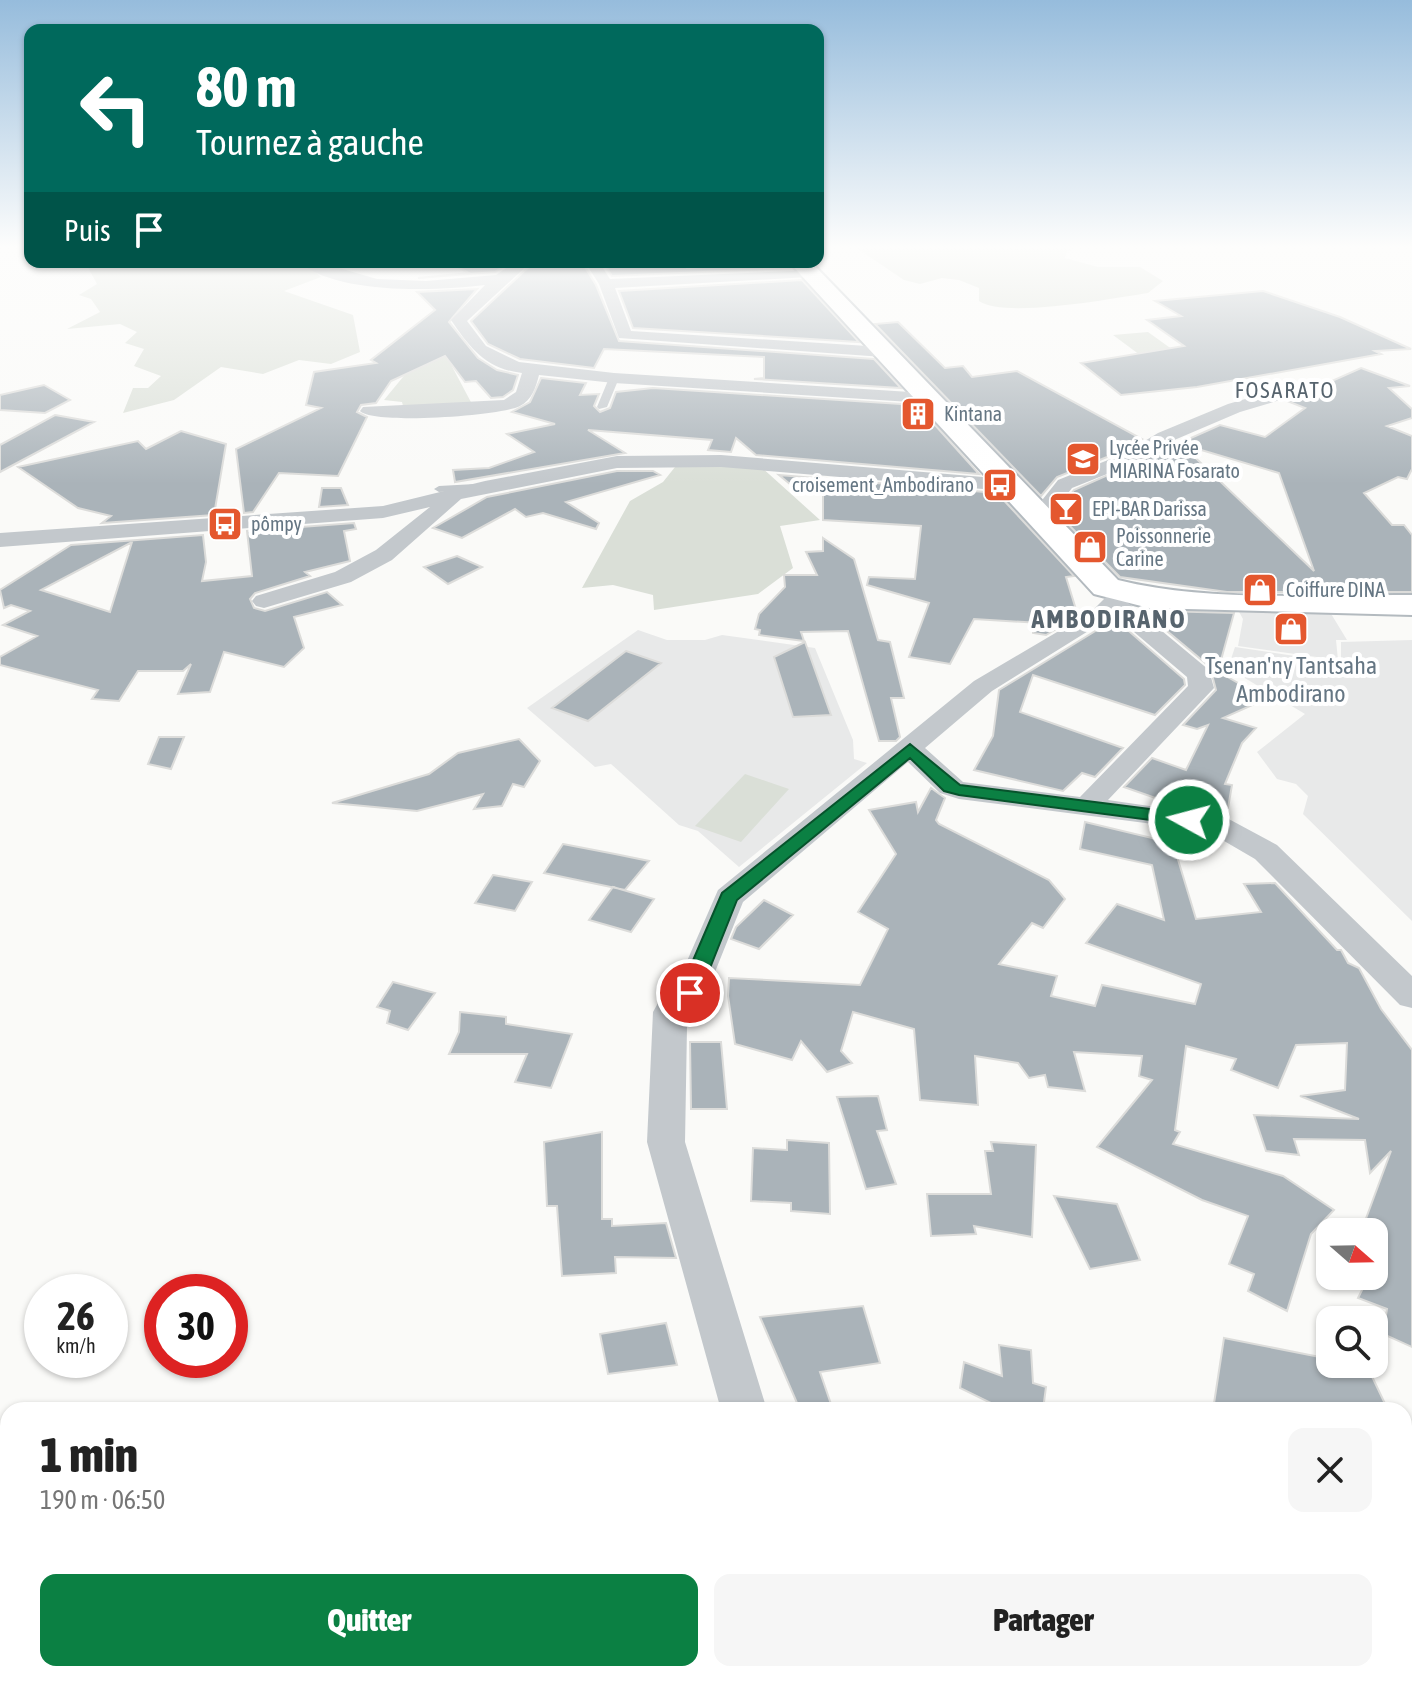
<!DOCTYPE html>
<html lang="fr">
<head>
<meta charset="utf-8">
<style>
  :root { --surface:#fff; --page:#f6f6f6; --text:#222; --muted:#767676; --accent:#0b8043 }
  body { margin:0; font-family:"Asap Condensed",sans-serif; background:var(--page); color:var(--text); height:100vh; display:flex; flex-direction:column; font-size:30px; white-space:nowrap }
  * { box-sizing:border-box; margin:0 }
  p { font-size:26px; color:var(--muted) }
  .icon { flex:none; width:44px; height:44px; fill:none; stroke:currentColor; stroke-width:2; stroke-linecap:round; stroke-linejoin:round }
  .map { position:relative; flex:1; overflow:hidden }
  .side { position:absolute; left:0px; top:1402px; width:1412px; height:280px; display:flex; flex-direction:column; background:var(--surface); border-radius:24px 24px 0 0; box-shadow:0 2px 6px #0004 }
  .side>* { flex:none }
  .top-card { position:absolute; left:24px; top:24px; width:800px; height:244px; border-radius:16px; box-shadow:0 2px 6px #0004; background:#00695c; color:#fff; overflow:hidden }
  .needle { width:52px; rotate:110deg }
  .tools { position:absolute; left:1316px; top:1218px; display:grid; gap:16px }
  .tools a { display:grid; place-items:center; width:72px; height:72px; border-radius:16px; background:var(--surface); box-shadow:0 2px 6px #0004; font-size:40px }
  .speed { position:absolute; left:24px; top:1274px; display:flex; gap:16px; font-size:40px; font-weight:700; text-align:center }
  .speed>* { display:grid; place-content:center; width:104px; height:104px; border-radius:50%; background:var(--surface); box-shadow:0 2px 6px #0004; line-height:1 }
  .speed small { font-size:20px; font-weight:400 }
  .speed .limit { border:12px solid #d22; background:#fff; color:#111 }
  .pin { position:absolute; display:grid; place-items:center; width:68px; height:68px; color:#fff; margin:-34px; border:4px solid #fff; border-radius:50%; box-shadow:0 2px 8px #0007 }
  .me { position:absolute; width:88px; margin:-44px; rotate:277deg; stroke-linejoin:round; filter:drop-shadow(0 0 6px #0008) }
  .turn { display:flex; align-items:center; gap:28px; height:168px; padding:0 40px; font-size:36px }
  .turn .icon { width:104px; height:104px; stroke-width:2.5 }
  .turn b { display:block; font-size:56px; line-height:68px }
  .then { display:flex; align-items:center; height:76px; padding:0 40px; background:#0003; gap:16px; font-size:30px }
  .round { display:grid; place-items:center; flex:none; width:84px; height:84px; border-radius:16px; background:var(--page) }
  .summary { display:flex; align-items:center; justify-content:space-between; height:136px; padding:0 40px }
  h1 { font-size:48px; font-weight:800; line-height:60px }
  .button { display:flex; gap:16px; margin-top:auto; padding:16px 40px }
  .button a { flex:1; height:92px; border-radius:16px; background:var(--accent); color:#fff; font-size:32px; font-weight:800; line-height:92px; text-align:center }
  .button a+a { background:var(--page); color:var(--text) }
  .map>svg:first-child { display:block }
</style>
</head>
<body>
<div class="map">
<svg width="1412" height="1682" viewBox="0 0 1412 1682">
  <rect width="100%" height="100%" fill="#fafaf8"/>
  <path fill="#e8e9e9" d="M1238,610L1330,612L1347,640H1336L1338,660L1238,646L1243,619Z
    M638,630L667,640H705L722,635L815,648L853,740L854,759L867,763L739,867L698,831L679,825L611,764L595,767L527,708Z
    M1412,640V921L1303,814L1308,796L1296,784L1277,779L1257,752L1305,714L1228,668L1235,647L1341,663V642Z"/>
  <path fill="#dadfd7" d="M858,249H1076L1067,251L1065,258L1098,267H1140L1163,281L1148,293C1115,298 1004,319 979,301V288L959,280L942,278L920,284L904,280Z
    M85,262H305L321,277L284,291L353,315L360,352L331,364L299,360L263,374L221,367L174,400L123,413L133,388H148L161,376L134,366L144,349L125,343L137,332L120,324L67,329L100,312L91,299L79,295L97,284Z
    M1148,332L1180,355L1144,358L1113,335Z
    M446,355L473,406L404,410L402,402L384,400L412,366Z
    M679,462L759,465L820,520L780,526L793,568L758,594L654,610L653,595L613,585L582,588L630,501L663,482Z
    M745,774L789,789L741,842L695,826Z"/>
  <path fill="#aab3b9" stroke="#dcdcda" stroke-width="2" fill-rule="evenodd" d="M448,262H510L495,272L418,278L469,273Z
    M534,262H582L596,285L619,341L874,359L901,388L754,379L764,378V357L604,349L594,368L520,359L488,344L471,321Z
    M603,262H681L687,268L786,262L790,268L612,276Z
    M802,280L859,342L633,328L619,291Z
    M477,289L449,322L478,358L497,370L518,375L513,390L503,397L491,398L476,381L465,382L445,356L391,381L376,403L361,405L357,412L367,417L338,476L279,473L253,512L244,513L236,449L321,408L306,405L314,372L376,363L371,360L435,310L417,292Z
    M1263,291L1340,317L1411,349L1375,351L1381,354L1197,387L1121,395L1081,363L1184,346L1147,320L1181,316L1155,301Z
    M898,322L945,368L963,366L972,377L1017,371L1142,439L1122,451L1057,477L1041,496L875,324Z
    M1361,368L1410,386L1389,388L1412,409V418L1387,426L1412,436V469L1407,479L1398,477L1364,493L1392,525H1404L1412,535V592H1227L1120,577L1057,513L1074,490L1220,425L1265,437L1305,408L1287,401ZM1181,444L1279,473L1314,571Z
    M541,378L586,383L580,395L599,394L594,406L600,412L610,408L616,392L653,388L917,405L979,474L756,455L736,438L731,452L708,450L712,440L588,430L625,453L455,482L453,470L489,468L534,452L507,434L555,424L512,412L530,402Z
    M44,385L70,400L45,413L0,410V395Z
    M55,415L94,422L0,472V445Z
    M181,431L226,444L214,515L102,523L111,516L78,508L18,467L138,441L146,449Z
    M617,471H653L660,475L566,502L599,523L596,529L543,513L526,517L515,509L462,538L433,528L487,497Z
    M779,475L997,493L1074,576L1066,577L1078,616L1046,635L1033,633V627L1041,623L974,619L950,664L909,657L929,603L867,585L869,577L915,579L921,526L823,520V486L796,489Z
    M322,488H341L348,505L319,507Z
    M354,523L356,529L344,531L350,561L305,572L310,576L255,593L250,599L254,608L265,611L327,592L342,605L294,617L304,648L284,667L224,652L210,692L178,694L191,664L183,671H138L119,701L92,699L98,690L0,665V657L37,636L3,625L30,611L11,605L4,608L0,590L71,545L203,535L206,562L202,581L252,576L247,531ZM132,542L110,612L41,590Z
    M823,538L854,559L878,640L890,642L904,698H891L900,737L896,741H879L848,631L801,632L804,641L759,635L760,630L755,629L759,614L785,587L784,575H817L806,552L823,551Z
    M457,556L482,567L448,584L424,567Z
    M1161,611L1234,613L1221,660L1209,666L1149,616L1166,615Z
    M1115,619L1184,679L1185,685L1155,715L1033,675L1020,712L1123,748L1095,777L1082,773L1063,791L974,770L993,736L999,690Z
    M805,642L831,715L793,717L774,657Z
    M626,651L661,663L588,721L552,708Z
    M1210,667L1266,699L1223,718L1256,728L1242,743L1225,784L1232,785L1228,808L1199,802L1198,810L1184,808L1124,787L1152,758L1186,770L1208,725L1197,729L1183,725L1216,690Z
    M159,737H184L171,769L148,764Z
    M519,739L540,761L524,787L513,784L502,806L474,809L483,794L417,811L332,803L429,774L458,753Z
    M931,788L945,798L936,820L939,824L1049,880L1065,899L1043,928L1032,923L999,964L1057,976L1051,996L1095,1006L1102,985L1195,1004L1201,984L1086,943L1117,904L1164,920L1152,865L1080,849L1085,822L1173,843L1196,919L1261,912L1244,884L1275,883L1337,950H1341L1348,963L1359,968L1381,1009L1412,1050V1347L1383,1334L1387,1309L1358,1298L1369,1276H1374V1232H1361L1391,1151L1370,1173L1365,1140L1294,1139L1299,1155L1266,1151L1254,1115L1359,1119L1300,1096L1345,1090L1347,1043L1296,1045L1278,1088L1231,1070L1236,1059L1186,1046L1175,1130L1180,1132L1173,1144L1283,1176L1334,1210L1311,1234L1287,1311L1248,1291L1254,1274L1229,1264L1248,1216L1202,1200L1097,1147L1152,1080L1139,1076L1142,1056L1074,1052L1085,1091L1048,1087L1045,1075L1029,1078L1018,1063L975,1056L978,1105L920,1100L914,1029L853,1012L841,1051L852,1063L827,1072L801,1041L792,1060L735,1044L728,996L729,978L860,985L888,929L858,912L896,854L869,810L916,802L918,812Z
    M563,844L615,854L649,861L625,890L544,873Z
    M493,875L532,882L515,911L475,903Z
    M613,887L654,899L631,932L589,920Z
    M764,900L793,915L759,949L731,939L736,927Z
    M393,982L435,993L408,1030L387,1023L390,1011L377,1007Z
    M460,1012L506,1017V1024L572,1034L551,1088L515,1082L527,1054H449L459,1032Z
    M690,1042H721L727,1109H691Z
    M878,1096L887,1130L877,1131L896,1184L866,1189L837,1097Z
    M602,1132V1219H612V1226L666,1223L676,1258L615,1257L616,1273L562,1276L557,1206H547L544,1142Z
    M787,1140L829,1143L830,1214L791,1211V1203L751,1201L753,1148L787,1150Z
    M991,1142L1036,1145L1032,1237L974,1226L976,1234L931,1236L927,1194H991L985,1151H993Z
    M1054,1196L1117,1204L1140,1260L1090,1269Z
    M863,1306L880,1363L820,1372L833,1410H800L760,1317Z
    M666,1323L677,1365L608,1374L600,1334Z
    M1224,1338L1330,1359V1364L1367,1366L1388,1410H1213Z
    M999,1345L1031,1350L1033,1383L1046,1387L1043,1410H1005L960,1388L964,1362L1002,1376Z"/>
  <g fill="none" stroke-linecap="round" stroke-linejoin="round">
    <g stroke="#b3babf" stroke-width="4">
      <path id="secondary" d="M789,262H811L1118,580C1211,603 1316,594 1412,595V615L1149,608L1094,594Z"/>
    </g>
    <path fill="#c3c8cc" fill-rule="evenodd" d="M614,375L619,378L607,407L599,409L597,407L609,378Z
      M475,484L480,487L479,489L439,492L434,489L439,486Z"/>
    <path fill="#c3c8cc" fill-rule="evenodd" d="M299,262H318L377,279L426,281L496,275L515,262H531L467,321L486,346L519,362L614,373L926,393L935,398L926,403L614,383L539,375C536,387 532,400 520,406C501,416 373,425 360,411L363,407L504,400L516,392L522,373C486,369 470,348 451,320L485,285C437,291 337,295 299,262Z
      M585,262H599L610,279L814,270L816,273L809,277L615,288L631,331L883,347L891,352L883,357L619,338L599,284Z
      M1294,385L1300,386V394L1240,412L1172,441L1137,462L1072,488L1046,522H1032L1028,518L1058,480L1123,454L1158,433L1228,404Z
      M721,455L1007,479L1017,485L1007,491L721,467L617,468L461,499L392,560L351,582L264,608L256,606L252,601L256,596L335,572L376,550L430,507L383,518L0,547V533L383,506L485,481L617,456Z
      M1122,587L1134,594L1127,602L1209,670L1214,688L1108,800L1225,817L1277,845L1412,976V1008L1400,1005L1255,859L1207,831L959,799L940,793L908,762L743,902L697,1017L687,1027L685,1142L767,1410H721L647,1142L653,1012L658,1003L670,1000L718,890L974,681L1091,612L1114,589ZM1114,615L1187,677L1188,686L1080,797L963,782L925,748L992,691Z
      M817,1674H870L874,1682H820Z"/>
    <use href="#secondary" fill="#fff" fill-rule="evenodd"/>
  </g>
  <linearGradient id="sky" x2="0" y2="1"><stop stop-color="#96bcdc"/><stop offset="0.51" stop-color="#fdfdfc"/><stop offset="1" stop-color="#fdfdfc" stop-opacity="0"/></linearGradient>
  <rect width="1412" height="484" fill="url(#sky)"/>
  <path fill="#0b8043" stroke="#07532c" stroke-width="2" d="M910,744L960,785L1189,814L1198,820L1189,825L959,795L944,791L910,758L737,900L700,993L690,1000L682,998L679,993L722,893Z"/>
  <defs>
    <g id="building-square" transform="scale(1.8)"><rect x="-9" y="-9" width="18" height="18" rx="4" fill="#e4572e" stroke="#fff"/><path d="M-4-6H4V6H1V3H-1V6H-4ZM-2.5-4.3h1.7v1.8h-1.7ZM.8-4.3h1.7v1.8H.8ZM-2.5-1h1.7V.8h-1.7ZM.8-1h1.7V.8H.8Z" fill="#fff"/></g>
    <g id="school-square" transform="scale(1.8)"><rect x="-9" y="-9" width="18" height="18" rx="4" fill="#e4572e" stroke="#fff"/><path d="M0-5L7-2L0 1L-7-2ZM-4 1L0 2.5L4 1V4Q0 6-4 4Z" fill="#fff"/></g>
    <g id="bus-square" transform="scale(1.8)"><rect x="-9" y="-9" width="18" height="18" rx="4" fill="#e4572e" stroke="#fff"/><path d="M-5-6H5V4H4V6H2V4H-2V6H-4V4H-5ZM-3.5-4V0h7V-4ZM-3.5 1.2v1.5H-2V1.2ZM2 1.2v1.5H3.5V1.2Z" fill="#fff"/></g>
    <g id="bar-square" transform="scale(1.8)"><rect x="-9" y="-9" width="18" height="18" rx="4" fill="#e4572e" stroke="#fff"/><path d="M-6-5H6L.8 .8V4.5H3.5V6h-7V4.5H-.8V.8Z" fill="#fff"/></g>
    <g id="shop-square" transform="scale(1.8)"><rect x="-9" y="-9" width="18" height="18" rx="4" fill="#e4572e" stroke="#fff"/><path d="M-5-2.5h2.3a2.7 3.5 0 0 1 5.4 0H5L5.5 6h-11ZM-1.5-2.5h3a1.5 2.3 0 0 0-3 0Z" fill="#fff"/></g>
  </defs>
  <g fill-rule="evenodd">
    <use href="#building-square" x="918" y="414"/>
    <use href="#school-square" x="1083" y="459"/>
    <use href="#bus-square" x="1000" y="485"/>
    <use href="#bar-square" x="1066" y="509"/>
    <use href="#bus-square" x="225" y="524"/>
    <use href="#shop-square" x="1090" y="547"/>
    <use href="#shop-square" x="1260" y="590"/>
    <use href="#shop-square" x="1291" y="629"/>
  </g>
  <g text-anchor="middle" stroke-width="8" stroke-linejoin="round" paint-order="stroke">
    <g font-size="20" fill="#657683" stroke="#fff" text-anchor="start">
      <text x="944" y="421">Kintana</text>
      <text x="1109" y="455">Lycée Privée<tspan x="1109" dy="23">MIARINA Fosarato</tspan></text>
      <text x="974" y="492" text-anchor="end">croisement_Ambodirano</text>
      <text x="1092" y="516">EPI-BAR Darissa</text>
      <text x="251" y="531">pômpy</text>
      <text x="1116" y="543">Poissonnerie<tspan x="1116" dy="23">Carine</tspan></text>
      <text x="1286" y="597">Coiffure DINA</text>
    </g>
    <g font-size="22" letter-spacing="2" fill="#57646e" stroke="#fff">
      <text x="1285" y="398">FOSARATO</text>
    </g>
    <g font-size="24" fill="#657683" stroke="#fff">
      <text x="1291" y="674">Tsenan'ny Tantsaha<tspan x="1291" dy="28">Ambodirano</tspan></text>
    </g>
    <g font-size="26" font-weight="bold" letter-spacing="2" fill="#57646e" stroke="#fff">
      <text x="1109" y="628">AMBODIRANO</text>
    </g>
  </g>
</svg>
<div class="tools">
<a><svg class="needle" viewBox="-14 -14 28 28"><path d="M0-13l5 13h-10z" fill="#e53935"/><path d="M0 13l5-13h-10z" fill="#767676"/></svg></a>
<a><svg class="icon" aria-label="search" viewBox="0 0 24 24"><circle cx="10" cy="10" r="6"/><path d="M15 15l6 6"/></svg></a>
</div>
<div class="speed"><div>26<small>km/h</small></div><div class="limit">30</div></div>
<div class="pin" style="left:690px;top:993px;background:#d93025"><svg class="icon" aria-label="arrive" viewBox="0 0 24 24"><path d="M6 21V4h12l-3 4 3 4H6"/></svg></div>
<svg class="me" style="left:1189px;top:820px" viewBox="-20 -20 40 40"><circle r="17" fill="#0b8043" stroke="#fff" stroke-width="3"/><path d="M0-11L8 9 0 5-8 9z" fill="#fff"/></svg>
<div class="top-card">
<div class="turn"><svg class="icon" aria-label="left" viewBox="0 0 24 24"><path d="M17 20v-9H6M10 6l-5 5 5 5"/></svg><div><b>80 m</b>Tournez à gauche</div></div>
<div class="then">Puis<svg class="icon" aria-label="arrive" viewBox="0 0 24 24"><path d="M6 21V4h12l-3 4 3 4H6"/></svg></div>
</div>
<section class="side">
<div class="summary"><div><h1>1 min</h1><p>190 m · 06:50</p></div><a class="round"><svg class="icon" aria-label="close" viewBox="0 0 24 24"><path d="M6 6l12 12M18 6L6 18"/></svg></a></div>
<div class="button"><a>Quitter</a><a>Partager</a></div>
</section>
</div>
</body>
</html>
